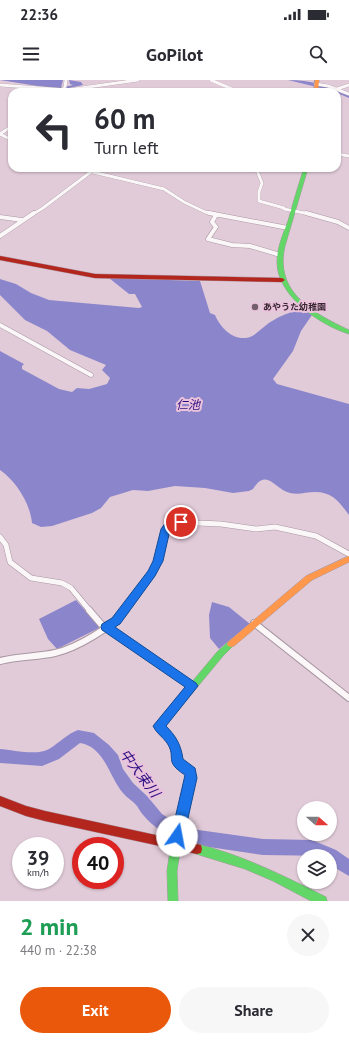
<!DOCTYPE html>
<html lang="en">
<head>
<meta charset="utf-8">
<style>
  :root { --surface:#fff; --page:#f7f7f7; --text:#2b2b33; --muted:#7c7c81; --accent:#ea580c }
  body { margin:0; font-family:"PT Sans","Noto Sans JP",sans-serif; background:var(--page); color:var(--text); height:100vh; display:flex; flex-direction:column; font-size:15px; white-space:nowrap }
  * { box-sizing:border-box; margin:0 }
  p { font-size:13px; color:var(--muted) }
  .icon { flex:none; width:22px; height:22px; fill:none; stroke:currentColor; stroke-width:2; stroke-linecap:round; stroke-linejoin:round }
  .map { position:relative; height:821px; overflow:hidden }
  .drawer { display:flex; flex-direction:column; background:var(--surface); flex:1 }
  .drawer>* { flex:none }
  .guide { position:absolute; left:8px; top:8px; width:333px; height:84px; border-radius:12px; box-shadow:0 1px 3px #0004; background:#fff; color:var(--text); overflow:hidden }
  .needle { width:26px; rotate:111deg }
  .tools { position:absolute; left:297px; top:721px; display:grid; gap:8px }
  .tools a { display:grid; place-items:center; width:40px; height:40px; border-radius:50%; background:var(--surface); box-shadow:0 1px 3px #0004; font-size:20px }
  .speed { position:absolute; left:12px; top:757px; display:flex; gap:8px; font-size:20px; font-weight:700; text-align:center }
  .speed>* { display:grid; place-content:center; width:52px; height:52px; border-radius:50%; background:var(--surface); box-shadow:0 1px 3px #0004; line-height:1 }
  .speed small { font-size:10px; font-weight:400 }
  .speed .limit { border:6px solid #d22; background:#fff; color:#111 }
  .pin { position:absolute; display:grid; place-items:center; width:34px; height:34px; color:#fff; margin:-17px; border:2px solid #fff; border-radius:50%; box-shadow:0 1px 4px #0007 }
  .me { position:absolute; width:44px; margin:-22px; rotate:12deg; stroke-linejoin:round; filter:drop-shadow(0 0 3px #0008) }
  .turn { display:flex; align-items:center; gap:14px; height:84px; padding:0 20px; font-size:18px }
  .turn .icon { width:52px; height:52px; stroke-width:2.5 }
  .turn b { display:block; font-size:28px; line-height:34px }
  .round { display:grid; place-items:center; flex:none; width:42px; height:42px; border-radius:21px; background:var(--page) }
  .headline { display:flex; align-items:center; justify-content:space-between; height:68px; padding:0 20px }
  h1 { font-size:24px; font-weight:700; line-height:30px; color:#1e9e55 }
  .primary-button { display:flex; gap:8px; margin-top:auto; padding:8px 20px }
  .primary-button a { flex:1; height:46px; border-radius:24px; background:var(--accent); color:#fff; font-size:16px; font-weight:700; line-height:46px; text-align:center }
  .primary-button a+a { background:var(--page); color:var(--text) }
  .status { display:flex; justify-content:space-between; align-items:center; height:28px; padding:0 20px; background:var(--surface); direction:ltr }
  .status svg { height:11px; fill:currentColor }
  header { display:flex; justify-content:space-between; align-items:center; height:52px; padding:0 20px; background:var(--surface); font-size:18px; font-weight:700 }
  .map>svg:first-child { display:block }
</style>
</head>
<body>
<div class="status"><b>22:36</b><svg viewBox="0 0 49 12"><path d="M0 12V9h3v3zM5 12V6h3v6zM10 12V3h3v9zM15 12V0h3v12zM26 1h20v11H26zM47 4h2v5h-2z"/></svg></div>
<header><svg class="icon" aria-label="menu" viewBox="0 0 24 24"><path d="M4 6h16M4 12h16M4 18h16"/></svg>GoPilot<svg class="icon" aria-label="search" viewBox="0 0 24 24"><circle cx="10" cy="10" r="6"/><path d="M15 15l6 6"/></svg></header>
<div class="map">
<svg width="349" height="821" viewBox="0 0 349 821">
  <rect width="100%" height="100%" fill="#e2cbd9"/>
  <path fill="#8b86cc" d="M0,0H63L61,8L56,9Z
    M109,198L200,201L210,233L215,235C221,249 237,265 254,255C261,250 266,244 274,240C283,234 296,230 307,230L312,235L301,251L293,271L273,299L277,304L349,324V435C340,423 333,412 315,412C306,412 299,415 290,413C275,410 267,387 253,409L249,411L233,413L205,408L175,406L148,411L133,410L110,417L101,428L92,433L52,446L41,447L32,443C30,423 16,401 0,390V271L24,284L22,286V289L59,309L72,312L77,308L89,309L107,304L110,298L102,290L106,285L70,270L47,251L25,240L0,215V199L16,204L31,213L49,220L139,228L142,227L135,214H129Z
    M76,520L98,545L99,548L57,569L48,559L39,539Z
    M212,522L229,527L250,544L219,569L210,558L209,535Z"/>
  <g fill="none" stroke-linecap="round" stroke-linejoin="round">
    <path fill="#8b86cc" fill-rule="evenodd" d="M69,0L81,2L83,5L64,9V7L73,5L70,4Z
      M288,0C310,0 329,6 349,14V18L337,13V12Z
      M78,650L94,653L109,665L118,675L123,689L133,703L147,716L162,734L184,748L263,759L312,760L336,770L349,779V796L330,785V776L263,775L182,763C169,757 153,747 144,736C141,733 139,729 137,726C133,721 127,718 123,713C109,697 105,667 80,663L59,679L42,686L0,683V669C13,670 38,676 49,669C59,663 67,654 78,650Z"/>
    <g stroke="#a897a1" stroke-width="3.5">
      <path id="street-far3" d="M211,0L239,12
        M316,4L328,6L349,14
        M0,5L67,10L138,0
        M337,9L349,5
        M61,11L65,7L66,0
        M0,54L12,46
        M0,54L12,60
        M337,74L349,76
        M76,88L164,109L184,122L205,132L215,134
        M256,88L262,103L259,112V121L284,128
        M284,129L310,134
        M33,134L43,128L96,88"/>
    </g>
    <g stroke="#a897a1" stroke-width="5">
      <path id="street-far2" d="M209,133L288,148
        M306,133L338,142L349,148
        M216,135L212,142L216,147L208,159L232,165L250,166L280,175
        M0,137L22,140
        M0,156L34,133
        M0,245L91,295"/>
    </g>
    <g stroke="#a897a1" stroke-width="6">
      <path id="street-far1" d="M0,457L6,465L10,482L31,498L62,503L71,508L90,531
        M125,531C137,517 148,501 156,484C163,469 160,452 174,442L221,444L256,449L275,447L316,456L349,474"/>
    </g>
    <g stroke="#a897a1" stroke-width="8">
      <path id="street" d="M89,530L101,544L192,606
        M254,543L349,618
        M0,581C18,576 37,577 55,573C77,568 112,547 126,530"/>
    </g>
    <g stroke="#a897a1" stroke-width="1">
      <path id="fast" d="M304,88H308L285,166C274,212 313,233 349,250V254C320,245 277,216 277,182C277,168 283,154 288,141C293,123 298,106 304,88Z
        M231,561L234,562L235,564L223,576L165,646L176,658L183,682L193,689L196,698L181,764L177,791L178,821H168L167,791L171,764L186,698V694L176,688L169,663L155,646L217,572L228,562Z
        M197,764C243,775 284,796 326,817L327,821H311L273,801L245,789L193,773L192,769L193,765Z"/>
    </g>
    <g stroke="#a897a1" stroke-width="1">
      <path id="slow" d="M315,0H319L318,12H314Z
        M349,476V482L312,500L234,566L231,567L228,566L227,564L228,562L306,496Z"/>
    </g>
    <g stroke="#a897a1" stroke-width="1">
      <path id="jam" d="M0,176L95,194L282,198L285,200L282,202L95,198L0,180Z
        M0,716L26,726L45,731L197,764L201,765L202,769L201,773L197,774L45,741L26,736L0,726Z"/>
    </g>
    <use href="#street-far3" stroke="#fbf7f9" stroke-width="3"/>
    <use href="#street-far2" stroke="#fbf7f9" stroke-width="4"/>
    <use href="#street-far1" stroke="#fbf7f9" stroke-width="5"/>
    <use href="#street" stroke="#fbf7f9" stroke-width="6"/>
    <use href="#fast" fill="#63d668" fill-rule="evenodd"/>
    <use href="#slow" fill="#ff974d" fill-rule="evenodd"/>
    <use href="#jam" fill="#b3261e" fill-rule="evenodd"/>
  </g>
  <path fill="#1a73e8" stroke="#114b97" d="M174,438H181L186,442L184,444L173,447L170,450L163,481L155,496L120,544L115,547L196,603L198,606L166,646C176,656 181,665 183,679L195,688L197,698L184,756L182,761L177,763L173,761L171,756L185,695C163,681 177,678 167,663C163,657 156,653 153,646L185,607L102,550L101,547L102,544L112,538L148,491L153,481L161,449L166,442Z"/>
  <circle fill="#73606c" stroke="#ebc2dc" stroke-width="1.5" cx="255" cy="227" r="4"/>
  <g text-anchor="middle" stroke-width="4" stroke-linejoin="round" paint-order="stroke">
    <g font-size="9" font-weight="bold" fill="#372731" stroke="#ebc2dc" text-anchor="start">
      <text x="263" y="230">あやうた幼稚園</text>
    </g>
    <g font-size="12" font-style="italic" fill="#290e83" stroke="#ebc2dc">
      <text x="188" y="329">仁池</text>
    </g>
    <g font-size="14" font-style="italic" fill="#290e83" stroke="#ebc2dc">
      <text transform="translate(140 693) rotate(53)" y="5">中大束川</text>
    </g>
  </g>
</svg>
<div class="tools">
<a><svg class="needle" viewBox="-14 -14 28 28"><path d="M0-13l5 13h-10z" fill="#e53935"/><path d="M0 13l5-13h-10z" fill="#7c7c81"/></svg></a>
<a><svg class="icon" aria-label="layers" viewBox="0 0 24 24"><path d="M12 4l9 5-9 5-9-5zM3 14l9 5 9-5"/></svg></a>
</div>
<div class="speed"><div>39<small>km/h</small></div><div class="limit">40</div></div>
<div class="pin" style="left:181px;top:442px;background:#d93025"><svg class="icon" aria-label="arrive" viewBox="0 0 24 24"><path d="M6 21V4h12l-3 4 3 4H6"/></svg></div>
<svg class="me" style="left:177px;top:756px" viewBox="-20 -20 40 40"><circle r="19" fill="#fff"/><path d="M0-13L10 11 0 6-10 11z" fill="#1a73e8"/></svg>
<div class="guide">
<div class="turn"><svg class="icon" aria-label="left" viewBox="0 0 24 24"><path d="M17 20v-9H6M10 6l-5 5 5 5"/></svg><div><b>60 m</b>Turn left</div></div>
</div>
</div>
<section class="drawer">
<div class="headline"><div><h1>2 min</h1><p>440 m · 22:38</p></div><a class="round"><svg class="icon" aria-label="close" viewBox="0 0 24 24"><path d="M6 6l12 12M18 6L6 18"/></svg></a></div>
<div class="primary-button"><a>Exit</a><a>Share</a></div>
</section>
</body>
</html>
